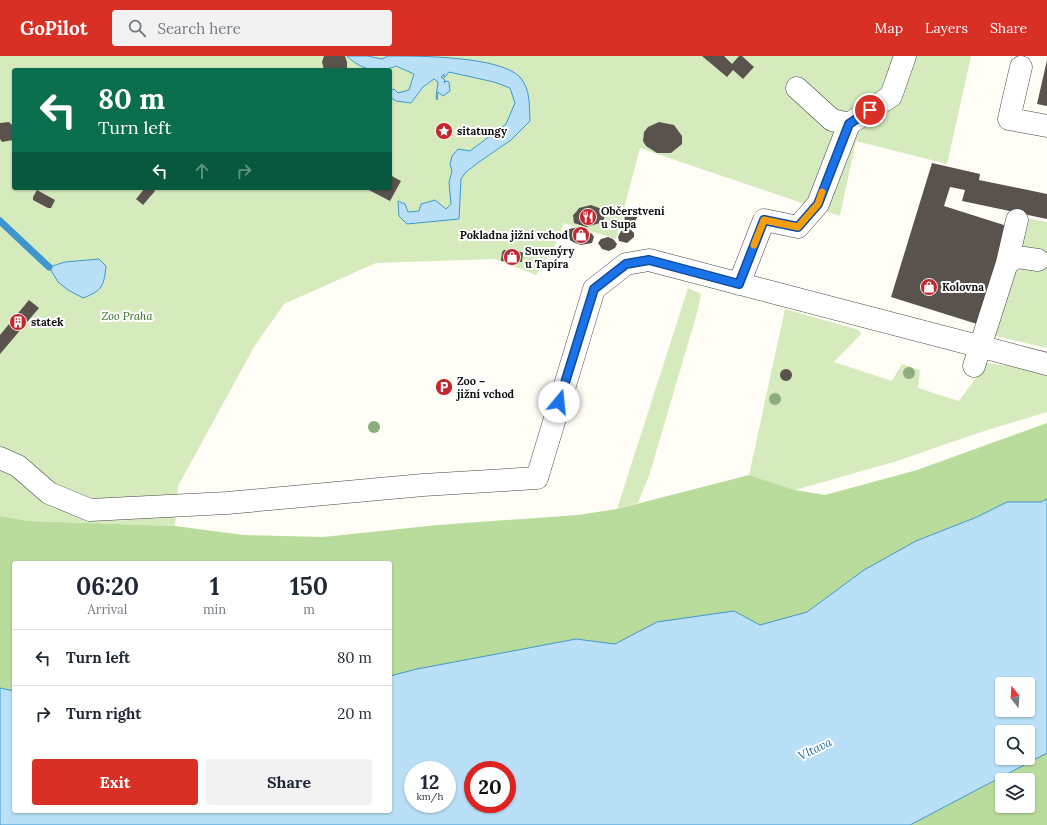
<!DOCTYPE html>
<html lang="en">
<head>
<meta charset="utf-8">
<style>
  :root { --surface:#fff; --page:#f2f2f3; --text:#1f2937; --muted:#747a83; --line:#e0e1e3; --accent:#d93025 }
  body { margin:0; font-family:Lora,serif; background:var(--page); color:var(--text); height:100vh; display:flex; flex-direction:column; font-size:15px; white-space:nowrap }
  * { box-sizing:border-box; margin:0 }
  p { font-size:13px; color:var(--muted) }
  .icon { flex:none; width:22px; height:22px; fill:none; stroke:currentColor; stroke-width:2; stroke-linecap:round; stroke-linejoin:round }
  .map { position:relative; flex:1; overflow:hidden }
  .details { position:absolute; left:12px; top:505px; width:380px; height:252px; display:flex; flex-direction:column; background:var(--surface); border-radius:4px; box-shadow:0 1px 3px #0004 }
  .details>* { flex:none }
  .hud { position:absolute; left:12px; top:12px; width:380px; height:122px; border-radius:4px; box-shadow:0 1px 3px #0004; background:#0b6e4f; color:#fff; overflow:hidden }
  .needle { width:26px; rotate:343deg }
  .tools { position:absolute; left:995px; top:621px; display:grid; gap:8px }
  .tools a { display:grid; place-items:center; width:40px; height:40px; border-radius:4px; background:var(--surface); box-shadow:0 1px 3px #0004; font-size:20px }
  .speed { position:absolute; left:404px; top:705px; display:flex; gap:8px; font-size:20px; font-weight:700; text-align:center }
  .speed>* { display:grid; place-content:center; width:52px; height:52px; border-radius:50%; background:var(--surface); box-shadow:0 1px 3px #0004; line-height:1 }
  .speed small { font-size:10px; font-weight:400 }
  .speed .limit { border:6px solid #d22; background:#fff; color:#111 }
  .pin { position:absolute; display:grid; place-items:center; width:34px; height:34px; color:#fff; margin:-17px; border:2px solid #fff; border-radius:50%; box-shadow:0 1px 4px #0007 }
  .me { position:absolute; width:44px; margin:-22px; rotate:17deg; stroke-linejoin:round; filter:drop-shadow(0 0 3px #0008) }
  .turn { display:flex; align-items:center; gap:14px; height:84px; padding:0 20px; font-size:18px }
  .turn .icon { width:52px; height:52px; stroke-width:2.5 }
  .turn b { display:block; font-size:28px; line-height:34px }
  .lanes { display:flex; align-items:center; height:38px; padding:0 20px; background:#0003; justify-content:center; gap:20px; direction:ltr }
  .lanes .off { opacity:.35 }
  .eta { display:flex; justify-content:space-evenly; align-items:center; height:68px; text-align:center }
  .eta b { font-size:24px; font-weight:700; line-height:28px }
  .cta { display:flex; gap:8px; margin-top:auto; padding:8px 20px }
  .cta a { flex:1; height:46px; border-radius:4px; background:var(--accent); color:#fff; font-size:16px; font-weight:700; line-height:46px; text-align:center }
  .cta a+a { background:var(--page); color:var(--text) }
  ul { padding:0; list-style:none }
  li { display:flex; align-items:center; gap:12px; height:56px; padding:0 20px; border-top:1px solid var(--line) }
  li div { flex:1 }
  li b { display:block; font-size:15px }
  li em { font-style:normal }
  header { display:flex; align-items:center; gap:24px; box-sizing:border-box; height:56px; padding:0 20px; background:var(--accent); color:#fff }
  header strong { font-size:19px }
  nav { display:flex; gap:22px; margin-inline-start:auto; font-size:14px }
  .search { width:280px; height:36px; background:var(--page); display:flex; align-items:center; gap:10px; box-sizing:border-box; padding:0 14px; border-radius:4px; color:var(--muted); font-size:15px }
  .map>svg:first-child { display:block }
</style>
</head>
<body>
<header>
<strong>GoPilot</strong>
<div class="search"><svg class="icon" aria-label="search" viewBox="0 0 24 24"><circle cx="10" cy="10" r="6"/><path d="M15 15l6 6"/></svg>Search here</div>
<nav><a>Map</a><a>Layers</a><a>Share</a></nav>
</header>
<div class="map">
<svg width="1047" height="769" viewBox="0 0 1047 769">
  <rect width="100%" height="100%" fill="#fffdf5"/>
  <path fill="#d5ebbd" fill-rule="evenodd" d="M0,0H971L947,108L856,85L840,160L640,92L616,183L564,167L555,189L536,219L495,203L376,207L284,248L254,291L178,430L175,470L29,465L0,460ZM14,14H390V132H14Z
    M1021,161L1047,166V292L992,279L1015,195Z
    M688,232L701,238L697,257L649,420L638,447L617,453Z
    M785,253L859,274L861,278L834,306L892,325L902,308L920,314L918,332L959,345L987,307L1047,315V356L978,377L897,405L795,434L749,419Z"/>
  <path fill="#b9dc9c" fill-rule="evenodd" d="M1047,367V443L1041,446H1007L977,461L916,485L864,514L807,556L760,569L734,555L657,566L615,588L576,583L417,613L390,620V507H14V635L0,632V460L29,465L175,470L244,479L323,481L438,469L578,459L617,453L749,419L795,434L825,439L917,414Z
    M1047,697V769H910ZM1002,724H1028V750H1002Z"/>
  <path fill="#b9e0f7" stroke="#3f96cf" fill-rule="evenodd" d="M347,0H368L382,3L388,0C420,0 499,0 520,21C531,34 529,50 530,65L511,84L479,106L466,116L461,123L459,163L407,168L399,160L398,145L405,148L408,156L419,155L421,148L435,144L446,153L451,148L449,126L452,115L450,108L452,100L458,93L470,95L506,68L515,47L510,32L494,26L449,16L444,22V18L441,21L445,24L444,27L446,25L449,26L450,35L443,40L438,36L437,44L436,41L438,26L434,23L423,31L411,47L396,45L390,41V35L394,33L398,37L409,34L414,18L396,10C378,18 361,14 347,0Z
    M99,203L106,210C104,230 102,235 83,242L68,234L58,226L49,211L65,206Z
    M1047,443V697L910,769H0V632L14,635V755H390V620L417,613L576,583L615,588L657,566L734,555L760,569L807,556L864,514L916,485L977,461L1007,446H1041ZM1002,628H1028V654H1002ZM1002,676H1028V702H1002ZM413,714H447V748H413ZM473,714H507V748H473Z"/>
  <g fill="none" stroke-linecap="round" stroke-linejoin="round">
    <path stroke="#3f96cf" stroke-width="7" d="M0,165L49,211"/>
  </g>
  <path fill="#5a524d" d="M324,0H345L347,6V12L345,14H324L322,6Z
    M702,0H724L732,8L739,0H742L754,11L743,23L733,14L727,21Z
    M1047,4V50L1037,48Z
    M9,66L14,71L13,84L2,86L0,83V67Z
    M659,66L674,69L682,80V88L671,97H657L646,90L643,85L644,76L648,71Z
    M932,107L980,118L979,124L1047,138V163L962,145L965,134L950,131L944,150L1007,170L977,268L891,241Z
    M390,119L401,125L390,145L365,132H390Z
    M145,132H152L155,135L143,149L136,143Z
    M37,134L55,144L51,152H48L33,144V141Z
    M591,149L602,153L605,158L604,163L600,167L586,171L574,167L573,159L576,156L579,152Z
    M632,151L637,154L638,159L636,164L629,169L625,166L624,158L627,153Z
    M579,171L592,178L594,181L592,187L581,189L575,187L568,183L566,176L569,173Z
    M630,173L634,177V181L627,187L619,185L618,181L621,175Z
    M608,181L613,183L617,188L615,192L609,195L602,193L598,187L601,183Z
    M504,194L521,196L523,197L522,206L501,205L502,196Z
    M29,244L39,252L0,298V279Z
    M780 319a6 6 0 1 1 12 0a6 6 0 1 1-12 0Z"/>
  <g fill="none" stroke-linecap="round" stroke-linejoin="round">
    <g stroke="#444" stroke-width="23">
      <path id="minor" d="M1021,11L1009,63L1047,70
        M797,32L832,64L849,68L891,40L905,0
        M1007,207L1017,164
        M739,228L764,164L798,171L818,148L849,68
        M974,310L1007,207L1017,201L1038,204
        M0,402L18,410L49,437L90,454L227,447L423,429L537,422L594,233L626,208L649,204L1047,308"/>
    </g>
    <use href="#minor" stroke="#fff" stroke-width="22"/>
  </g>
  <g fill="#8dad7f">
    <circle cx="909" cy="317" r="6"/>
    <circle cx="775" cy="343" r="6"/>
    <circle cx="374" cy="371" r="6"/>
  </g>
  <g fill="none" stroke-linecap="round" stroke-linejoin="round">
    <g stroke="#114b97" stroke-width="10">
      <path id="route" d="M559,346L594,233L626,208L649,204L739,228L764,164L798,171L818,148L849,68L870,54"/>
    </g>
    <use href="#route" stroke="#1a73e8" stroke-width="7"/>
    <path stroke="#f59e0b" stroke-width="7" d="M754,189L764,164L798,171L818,148L822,136"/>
  </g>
  <defs>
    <g id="sight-disc" transform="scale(0.9)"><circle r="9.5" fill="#c4262e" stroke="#fff"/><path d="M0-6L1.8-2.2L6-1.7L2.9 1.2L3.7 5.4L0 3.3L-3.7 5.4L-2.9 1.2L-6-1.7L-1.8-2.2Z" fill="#fff"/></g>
    <g id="restaurant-disc" transform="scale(0.9)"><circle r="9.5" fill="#c4262e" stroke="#fff"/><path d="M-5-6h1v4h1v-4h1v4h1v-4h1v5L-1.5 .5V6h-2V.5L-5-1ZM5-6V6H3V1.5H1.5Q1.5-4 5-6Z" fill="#fff"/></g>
    <g id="shop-disc" transform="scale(0.9)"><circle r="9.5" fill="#c4262e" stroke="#fff"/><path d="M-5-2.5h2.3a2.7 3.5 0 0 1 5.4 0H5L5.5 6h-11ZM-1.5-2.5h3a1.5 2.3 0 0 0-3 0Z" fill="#fff"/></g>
    <g id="building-disc" transform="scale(0.9)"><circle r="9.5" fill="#c4262e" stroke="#fff"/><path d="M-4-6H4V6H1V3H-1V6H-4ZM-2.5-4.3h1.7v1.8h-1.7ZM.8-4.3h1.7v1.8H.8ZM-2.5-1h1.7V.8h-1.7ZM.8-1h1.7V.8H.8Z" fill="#fff"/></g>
    <g id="parking-disc" transform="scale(0.9)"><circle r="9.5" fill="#c4262e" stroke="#fff"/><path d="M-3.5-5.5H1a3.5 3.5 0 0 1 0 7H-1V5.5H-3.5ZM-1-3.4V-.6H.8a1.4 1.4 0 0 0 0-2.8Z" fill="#fff"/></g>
  </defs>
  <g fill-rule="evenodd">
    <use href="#sight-disc" x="444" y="75"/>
    <use href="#restaurant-disc" x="588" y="161"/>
    <use href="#shop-disc" x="581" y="179"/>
    <use href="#shop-disc" x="512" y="201"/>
    <use href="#shop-disc" x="929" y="231"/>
    <use href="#building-disc" x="18" y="266"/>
    <use href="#parking-disc" x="444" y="331"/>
  </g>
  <g text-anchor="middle" stroke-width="4" stroke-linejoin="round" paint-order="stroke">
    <g font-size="11" font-weight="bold" fill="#111" stroke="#fff" text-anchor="start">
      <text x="457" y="79">sitatungy</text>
      <text x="601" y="159">Občerstvení<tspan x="601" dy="13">u Supa</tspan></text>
      <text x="568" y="183" text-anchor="end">Pokladna jižní vchod</text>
      <text x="525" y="199">Suvenýry<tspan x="525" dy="13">u Tapíra</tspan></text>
      <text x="942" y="235">Kolovna</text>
      <text x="31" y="270">statek</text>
      <text x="457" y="329">Zoo –<tspan x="457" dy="13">jižní vchod</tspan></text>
    </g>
    <g font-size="11" font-style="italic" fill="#2f6b1f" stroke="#fff">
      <text x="127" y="264">Zoo Praha</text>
    </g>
    <g font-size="12" font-style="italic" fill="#1768a6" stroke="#fff">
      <text transform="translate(815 693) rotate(-26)" y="4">Vltava</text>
    </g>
  </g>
</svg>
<div class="tools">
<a><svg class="needle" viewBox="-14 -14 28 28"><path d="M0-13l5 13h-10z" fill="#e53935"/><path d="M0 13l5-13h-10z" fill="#747a83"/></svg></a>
<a><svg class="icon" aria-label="search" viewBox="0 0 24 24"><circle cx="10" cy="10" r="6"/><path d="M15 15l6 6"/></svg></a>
<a><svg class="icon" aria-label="layers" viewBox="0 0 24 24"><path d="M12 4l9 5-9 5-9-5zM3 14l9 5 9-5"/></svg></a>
</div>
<div class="speed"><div>12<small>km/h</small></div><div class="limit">20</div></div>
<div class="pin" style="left:870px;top:54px;background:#d93025"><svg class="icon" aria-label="arrive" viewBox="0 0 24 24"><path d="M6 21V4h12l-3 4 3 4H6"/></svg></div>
<svg class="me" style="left:559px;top:346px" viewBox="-20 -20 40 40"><circle r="19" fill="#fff"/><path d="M0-13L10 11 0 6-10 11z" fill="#1a73e8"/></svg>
<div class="hud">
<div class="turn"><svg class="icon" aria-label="left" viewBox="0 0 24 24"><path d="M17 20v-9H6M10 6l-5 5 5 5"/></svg><div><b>80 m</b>Turn left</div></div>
<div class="lanes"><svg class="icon" aria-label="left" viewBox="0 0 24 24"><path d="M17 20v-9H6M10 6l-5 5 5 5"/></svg><svg class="icon off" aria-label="ahead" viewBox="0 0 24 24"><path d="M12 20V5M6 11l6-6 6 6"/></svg><svg class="icon off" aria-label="right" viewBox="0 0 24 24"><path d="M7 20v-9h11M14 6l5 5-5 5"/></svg></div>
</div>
<section class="details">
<div class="eta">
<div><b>06:20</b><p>Arrival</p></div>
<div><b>1</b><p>min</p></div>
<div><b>150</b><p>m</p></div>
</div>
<ul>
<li><svg class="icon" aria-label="left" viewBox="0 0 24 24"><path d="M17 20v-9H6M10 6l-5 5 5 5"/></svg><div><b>Turn left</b></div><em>80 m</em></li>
<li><svg class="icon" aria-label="right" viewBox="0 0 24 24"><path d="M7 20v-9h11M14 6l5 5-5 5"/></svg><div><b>Turn right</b></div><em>20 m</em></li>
</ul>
<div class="cta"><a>Exit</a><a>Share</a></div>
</section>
</div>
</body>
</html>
